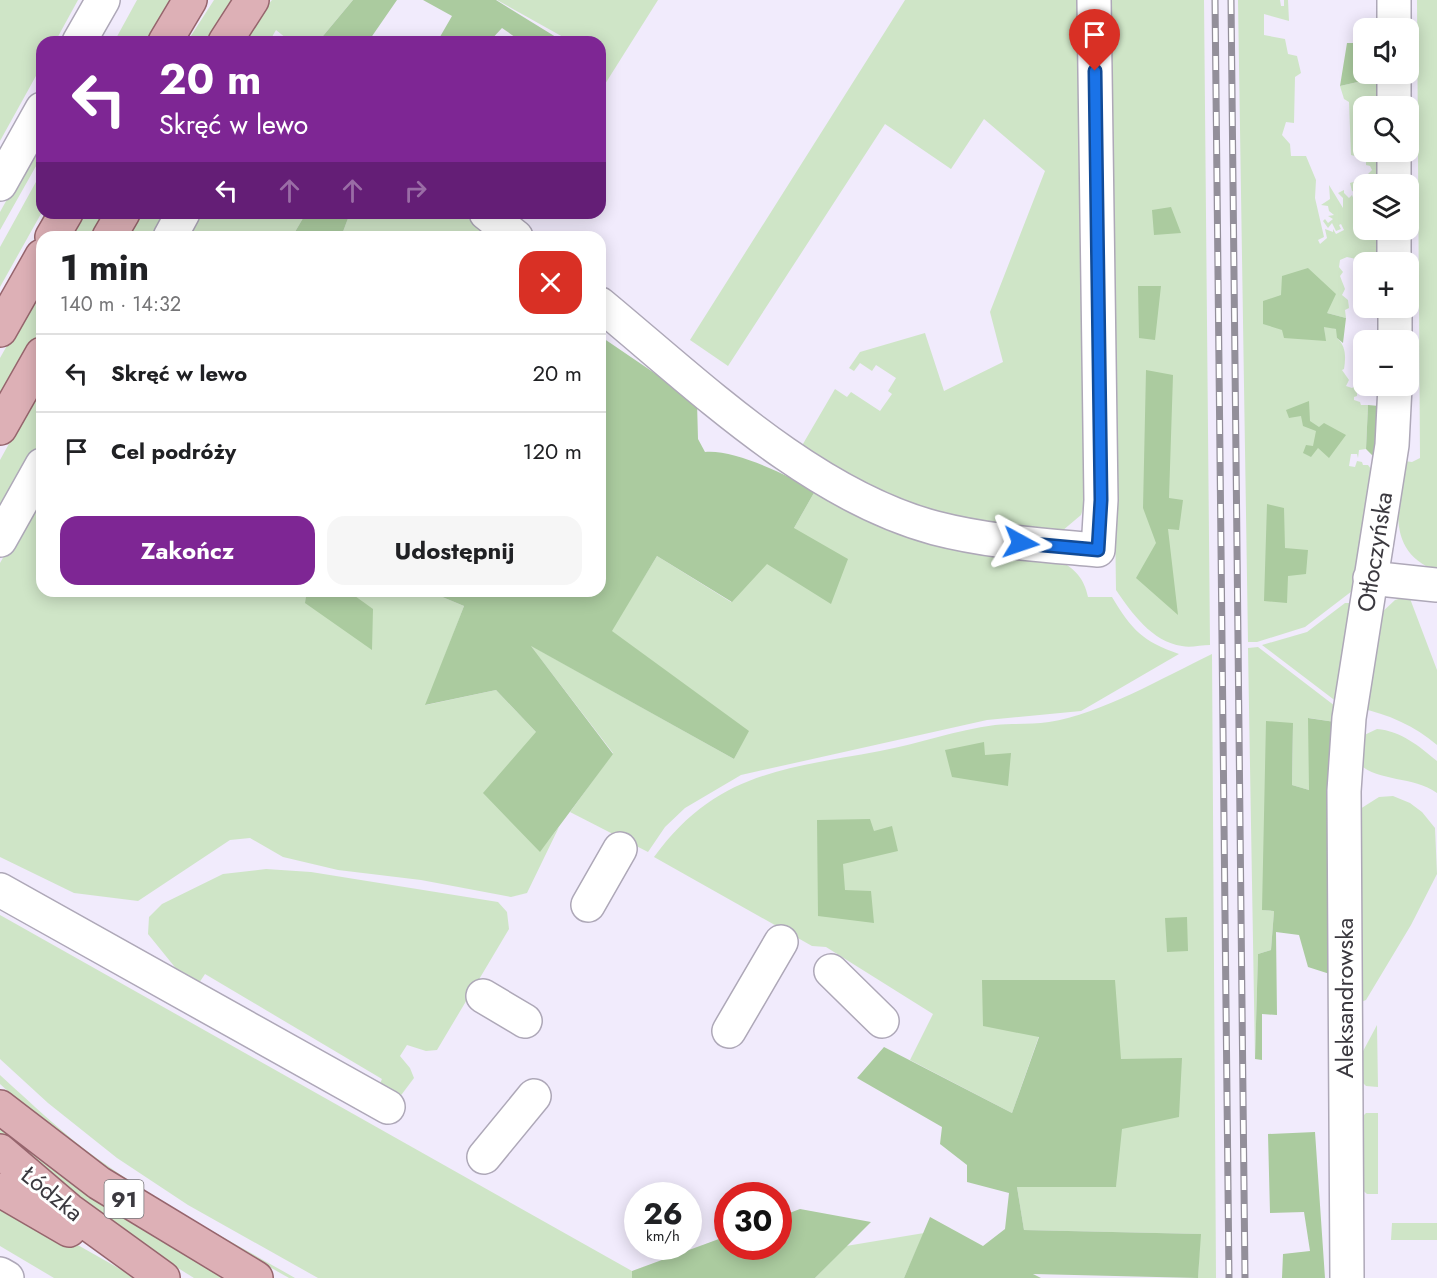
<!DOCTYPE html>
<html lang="pl">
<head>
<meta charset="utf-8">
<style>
  :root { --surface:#fff; --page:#f6f6f6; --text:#202124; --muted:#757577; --line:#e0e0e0; --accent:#7e2694 }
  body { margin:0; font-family:Jost,sans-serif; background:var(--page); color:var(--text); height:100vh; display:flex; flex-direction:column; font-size:22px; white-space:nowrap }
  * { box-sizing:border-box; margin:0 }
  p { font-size:20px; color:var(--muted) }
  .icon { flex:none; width:33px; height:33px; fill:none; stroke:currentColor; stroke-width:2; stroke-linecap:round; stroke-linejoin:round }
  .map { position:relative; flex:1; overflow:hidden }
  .sheet { position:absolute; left:36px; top:231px; width:570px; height:366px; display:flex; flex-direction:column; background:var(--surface); border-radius:18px; box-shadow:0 3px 15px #0003 }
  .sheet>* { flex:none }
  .top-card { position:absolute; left:36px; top:36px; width:570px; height:183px; border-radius:18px; box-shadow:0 3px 15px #0003; background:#7e2694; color:#fff; overflow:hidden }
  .tools { position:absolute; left:1353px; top:18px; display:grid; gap:12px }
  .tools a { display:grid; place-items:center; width:66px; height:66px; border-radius:12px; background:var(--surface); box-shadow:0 3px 15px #0003; font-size:30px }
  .speed { position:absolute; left:624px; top:1182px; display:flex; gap:12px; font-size:30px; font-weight:700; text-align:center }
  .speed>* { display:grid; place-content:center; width:78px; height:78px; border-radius:50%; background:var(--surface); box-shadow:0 3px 15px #0003; line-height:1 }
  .speed small { font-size:15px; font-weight:400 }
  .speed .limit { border:9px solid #d22; background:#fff; color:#111 }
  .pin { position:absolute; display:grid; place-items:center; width:51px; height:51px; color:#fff; margin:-62px -26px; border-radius:50% 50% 50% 0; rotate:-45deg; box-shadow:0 0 6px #0007 }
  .pin .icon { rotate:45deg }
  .me { position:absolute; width:66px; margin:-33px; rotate:95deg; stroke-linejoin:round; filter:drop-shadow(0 0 4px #0008) }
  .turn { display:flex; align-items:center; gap:21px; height:126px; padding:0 24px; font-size:27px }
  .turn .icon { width:78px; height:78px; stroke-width:2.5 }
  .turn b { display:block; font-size:42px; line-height:51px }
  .lanes { display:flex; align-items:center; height:57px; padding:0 24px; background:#0003; justify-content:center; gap:30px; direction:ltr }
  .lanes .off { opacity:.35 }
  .round { display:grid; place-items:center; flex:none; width:63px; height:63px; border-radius:18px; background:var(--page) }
  .summary { display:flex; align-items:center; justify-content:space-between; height:102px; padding:0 24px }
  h1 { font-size:36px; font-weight:700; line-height:45px }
  .action { display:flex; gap:12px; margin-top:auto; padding:12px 24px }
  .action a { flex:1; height:69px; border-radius:18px; background:var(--accent); color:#fff; font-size:24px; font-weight:700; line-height:69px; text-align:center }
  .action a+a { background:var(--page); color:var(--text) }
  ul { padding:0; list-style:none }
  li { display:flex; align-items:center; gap:18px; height:78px; padding:0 24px; border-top:2px solid var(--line) }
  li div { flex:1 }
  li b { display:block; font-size:22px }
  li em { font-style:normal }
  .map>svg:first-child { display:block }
</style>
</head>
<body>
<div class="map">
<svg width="1437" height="1278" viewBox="0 0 1437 1278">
  <rect width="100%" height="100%" fill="#f1ebfc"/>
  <path fill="#cfe5c7" d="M0,0H78L55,42H42V65L0,141Z
    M137,0H175L147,42H114Z
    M214,0H236L208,42H187Z
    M272,0H353L318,42H291L276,30L269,42H242L257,17Z
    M497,0H658L600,92V42H572Z
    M905,0H1081L1086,500L1081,515L1062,531L988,528L874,494L800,449L835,389L847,397L851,392L880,411L892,394L888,391L896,378L876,365L872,371L860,363L854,371L849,368L860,352L925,333L944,391L1003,362L990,312L1045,171L984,119L951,169L885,124L728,366L690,340Z
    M1108,0H1204L1210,645C1201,645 1190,648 1182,646C1152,642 1131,612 1116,590Z
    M1238,0H1280L1281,6H1284V0H1288L1289,21L1264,14V35L1285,39L1288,54L1297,56L1301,73L1295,77L1294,123L1286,122L1282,135L1290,144L1291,156H1306L1316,180L1315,198L1324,237L1318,240L1320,244L1327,238L1325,229L1333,232V229L1336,234L1344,230L1341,224L1339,225L1341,229L1336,231L1332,223L1328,228L1323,221L1325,219L1328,223L1333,219L1328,216L1334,215L1329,211L1328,206L1321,205L1330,199L1329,185L1343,208V198L1338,193L1344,190V193L1349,198L1352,195L1354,200L1355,192L1352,191L1350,183L1363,179L1372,170L1370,166L1366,165V159L1351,155L1349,102L1344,99L1340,86L1371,79V74H1381L1384,106H1364L1363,126H1353L1356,154L1382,159V184H1364V230H1380V261L1375,262L1374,256L1372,259L1362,258L1363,268L1359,269L1361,266L1356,259L1347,257L1340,260L1339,267L1343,272L1340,276L1345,289L1342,295L1348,300L1349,308L1345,310L1346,318L1327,313L1308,268L1325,341L1324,326L1337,329V338C1346,346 1346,357 1344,369L1342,370L1349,380L1346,386L1352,388L1357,385L1355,389L1357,390V396L1354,397V400L1360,402L1361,405H1368L1366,449L1359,450L1358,458L1357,454H1351L1349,466L1355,467L1357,461L1362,462L1363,465H1368L1371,469L1376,466L1356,588L1305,627L1257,642H1248Z
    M1417,0H1437V571C1385,552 1398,504 1404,461L1412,462L1420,458Z
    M32,154L40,159L0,230V212Z
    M42,171V212L0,287V247Z
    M81,213H106L92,237H68Z
    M142,213H172L158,237H128Z
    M197,213H306L292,237H184Z
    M350,213H461L491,237H341Z
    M42,283V326L0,399V358Z
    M42,384V442L0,516V460Z
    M42,489V591H428L464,606L426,705L496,690L537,733L540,851L559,827L527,893L511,897L421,880L338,870L283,857L250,838L230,840L138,901L74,893L0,857V563Z
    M815,491L1059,560C1075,569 1084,578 1088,597H1112C1132,630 1142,641 1179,654L1081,711L987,720L741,775L685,808L665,827L648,852L570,812L613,753L530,645L734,759L748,731L611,631L657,556L731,602L794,528Z
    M1409,596L1437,670V745C1415,726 1388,714 1359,708L1378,616L1395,600Z
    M1345,603H1354L1337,702L1262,645L1307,632Z
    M1258,647L1335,706V722L1309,718V790L1292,785L1293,724L1263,910L1274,911L1271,950L1258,954L1255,1059L1248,648Z
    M1212,654L1216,1278H1198L1200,1234L1024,1230L1017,1187H1116L1121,1059L1039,1036L1012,1113L910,1060L933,1014L826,947L812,946L654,857C716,772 784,769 880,751C918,744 956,730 995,725C1013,723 1031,725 1049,722C1101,714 1164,677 1212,654Z
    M1377,729C1401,731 1419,746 1437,761V793C1413,776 1379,782 1359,764L1358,738Z
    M1393,796L1410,803L1422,812L1435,828L1437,874L1411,925L1366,1000L1361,1002L1360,809L1379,797Z
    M266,869L311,872L498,902L507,912L509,929L437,1050L426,1051L407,1045L400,1056L410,1068L414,1078L399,1098L377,1090L382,1079L205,974L197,986L178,971L148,934L149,917L162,904L223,874Z
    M0,915L632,1271V1278H318L188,1205L117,1158L48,1103L0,1059Z
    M1377,1025L1378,1087L1366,1086L1358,1078L1361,1055Z
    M0,1075C32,1104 63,1134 98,1159C160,1204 229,1240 295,1278H289C224,1241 157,1206 95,1163C61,1140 31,1112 0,1084Z
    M1366,1113H1378V1194H1367L1358,1186V1121Z
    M0,1128L98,1202L226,1278H194L141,1245L0,1138Z
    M0,1201L136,1278H54L0,1246Z
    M1392,1223H1437V1240H1391Z
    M924,1233L904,1278H815L846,1246Z"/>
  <path fill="#abcb9f" d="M353,0H397L368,42H318Z
    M423,0H496L564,42H522L502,28L489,42H437L452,16Z
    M1347,43H1359L1357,60H1363L1364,74H1371V79L1340,86Z
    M1171,207L1181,233L1154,235L1152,210Z
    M306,213H350L341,237H292Z
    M1308,268L1336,294L1327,313L1346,318L1343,343L1337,338L1336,329L1324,327L1326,341L1284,338L1282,330L1263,324V301L1281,295L1282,276Z
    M1138,286H1161L1155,340L1139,338Z
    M600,336L697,402L698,439L705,452C734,449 790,476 815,491L794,528L848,559L831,604L767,564L732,602L657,556L612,631L749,731L734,759L531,646L613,754L540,852L483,793L536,732L496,690L425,705L464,606L428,591H600Z
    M1146,370L1173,375L1169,498L1183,500L1179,530L1168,529L1178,615L1136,578L1156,543L1143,508Z
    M1309,401L1310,421L1319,427L1324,423L1346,435L1329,458L1318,448L1311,457L1303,453L1306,445L1313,446L1316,431L1303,426L1301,416L1289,418L1286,410Z
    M1368,405L1379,406L1375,458L1366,449Z
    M1267,504L1284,508L1285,548L1308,550L1306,574L1288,576L1287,603L1264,601Z
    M307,591H348L373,609L372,650L305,603Z
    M1308,718L1335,722L1336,976L1308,967L1299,935L1276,932L1277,1015L1262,1014V1060L1255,1059L1258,954L1271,950L1274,911L1262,910L1266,721L1293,723L1292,785L1309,790Z
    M984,742L985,755L1011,753L1008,786L952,777L945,750Z
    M870,819L874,831L892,826L898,851L843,864L845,890L871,891L874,923L818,916L817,820Z
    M1187,917L1188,951L1167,952L1165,918Z
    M982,980H1115L1121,1059L1182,1058L1179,1117L1122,1129L1116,1187H1017L1024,1230L1201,1234L1198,1278L1033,1274L1041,1278H904L930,1217L983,1246L1005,1229L1009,1193L967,1182V1165L940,1144L942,1127L857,1078L884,1047L1012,1113L1039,1037L983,1026Z
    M1315,1132L1325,1278H1282L1283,1254L1310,1251L1304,1212L1270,1213L1268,1134Z
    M800,1209L871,1222L815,1278H632V1271L727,1236L728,1246H778L779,1217Z"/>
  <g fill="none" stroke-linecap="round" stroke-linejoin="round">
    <g stroke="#aea8b8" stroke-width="36">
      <path id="minor" d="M1394,0V28
        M79,42L103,0
        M1394,106V74
        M0,184L42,109
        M1394,184V152
        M486,213L516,237
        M1394,230V262
        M170,237L183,213
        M600,304C698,385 811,495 935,528C989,542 1043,545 1098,550L1101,500L1094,0
        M1395,308V340
        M0,540L42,465
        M1370,578L1437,585
        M0,890L388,1107
        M588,905L620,849
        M831,971L882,1021
        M483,996L525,1021
        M729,1031L781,942
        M484,1157L534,1096
        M0,1274L7,1278
        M1347,1278L1344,791L1349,718L1392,445L1395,386"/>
    </g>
    <g stroke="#96656d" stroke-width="36">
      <path id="major" d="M165,42L190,0
        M225,42L252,0
        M52,237L66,213
        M109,237L123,213
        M0,330L42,256
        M0,428L42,354
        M0,1107L99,1183L256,1278
        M0,1151L69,1210L163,1278
        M0,1190L69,1230"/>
    </g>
    <use href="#minor" stroke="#fff" stroke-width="33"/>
    <use href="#major" stroke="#ddb0b6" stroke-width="33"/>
    <g stroke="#938f9a" stroke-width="7">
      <path id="rail" d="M1215,0L1229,1278
        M1231,0L1245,1278"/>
    </g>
    <use href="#rail" stroke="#fff" stroke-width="4.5" stroke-dasharray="14" stroke-linecap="butt"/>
  </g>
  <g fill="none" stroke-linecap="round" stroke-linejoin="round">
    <g stroke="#114b97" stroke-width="15">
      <path id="route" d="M1021,543L1098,550L1101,500L1095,71"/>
    </g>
    <use href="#route" stroke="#1a73e8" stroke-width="10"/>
  </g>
  <g text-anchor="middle" stroke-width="6" stroke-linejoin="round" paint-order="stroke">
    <rect fill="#fff" stroke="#767479" stroke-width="1.5" x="104.5" y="1180" width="39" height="38" rx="4.5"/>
    <g font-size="22" font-weight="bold" fill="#3b393f">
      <text x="124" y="1207">91</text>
    </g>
    <g font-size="24" fill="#3b393f" stroke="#fff">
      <text transform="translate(1375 552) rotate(-81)" y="8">Otłoczyńska</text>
      <text transform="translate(1345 998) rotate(-90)" y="8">Aleksandrowska</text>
      <text transform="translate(52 1194) rotate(39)" y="8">Łódzka</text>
    </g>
  </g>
</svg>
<div class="tools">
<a><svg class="icon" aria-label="sound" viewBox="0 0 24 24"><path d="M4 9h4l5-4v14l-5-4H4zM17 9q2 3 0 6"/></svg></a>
<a><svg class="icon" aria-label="search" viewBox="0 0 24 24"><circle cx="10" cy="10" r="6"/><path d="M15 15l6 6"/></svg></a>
<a><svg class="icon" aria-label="layers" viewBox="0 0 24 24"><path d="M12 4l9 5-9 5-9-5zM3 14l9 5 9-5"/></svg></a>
<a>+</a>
<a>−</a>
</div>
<div class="speed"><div>26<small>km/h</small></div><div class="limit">30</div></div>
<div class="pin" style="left:1095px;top:71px;background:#d93025"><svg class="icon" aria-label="arrive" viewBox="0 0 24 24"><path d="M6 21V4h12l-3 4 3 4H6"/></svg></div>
<svg class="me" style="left:1021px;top:543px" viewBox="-20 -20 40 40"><path d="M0-17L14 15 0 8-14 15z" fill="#1a73e8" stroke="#fff" stroke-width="4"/></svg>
<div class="top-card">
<div class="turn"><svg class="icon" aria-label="left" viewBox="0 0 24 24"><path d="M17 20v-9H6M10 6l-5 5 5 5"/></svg><div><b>20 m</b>Skręć w lewo</div></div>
<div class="lanes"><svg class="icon" aria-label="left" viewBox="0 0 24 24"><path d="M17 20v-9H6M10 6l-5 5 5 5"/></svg><svg class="icon off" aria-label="ahead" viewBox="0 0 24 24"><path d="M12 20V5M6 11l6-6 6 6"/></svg><svg class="icon off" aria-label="ahead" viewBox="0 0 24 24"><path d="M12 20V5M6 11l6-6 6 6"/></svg><svg class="icon off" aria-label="right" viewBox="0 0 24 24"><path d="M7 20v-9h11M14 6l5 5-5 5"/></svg></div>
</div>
<section class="sheet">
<div class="summary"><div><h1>1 min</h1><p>140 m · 14:32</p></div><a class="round" style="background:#d93025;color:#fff"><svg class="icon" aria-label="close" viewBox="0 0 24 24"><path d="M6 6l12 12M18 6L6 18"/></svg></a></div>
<ul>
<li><svg class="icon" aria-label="left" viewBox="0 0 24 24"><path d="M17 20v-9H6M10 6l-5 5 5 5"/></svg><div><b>Skręć w lewo</b></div><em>20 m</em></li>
<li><svg class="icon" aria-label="arrive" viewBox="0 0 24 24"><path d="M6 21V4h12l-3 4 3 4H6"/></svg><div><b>Cel podróży</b></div><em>120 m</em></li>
</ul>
<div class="action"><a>Zakończ</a><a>Udostępnij</a></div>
</section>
</div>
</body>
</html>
